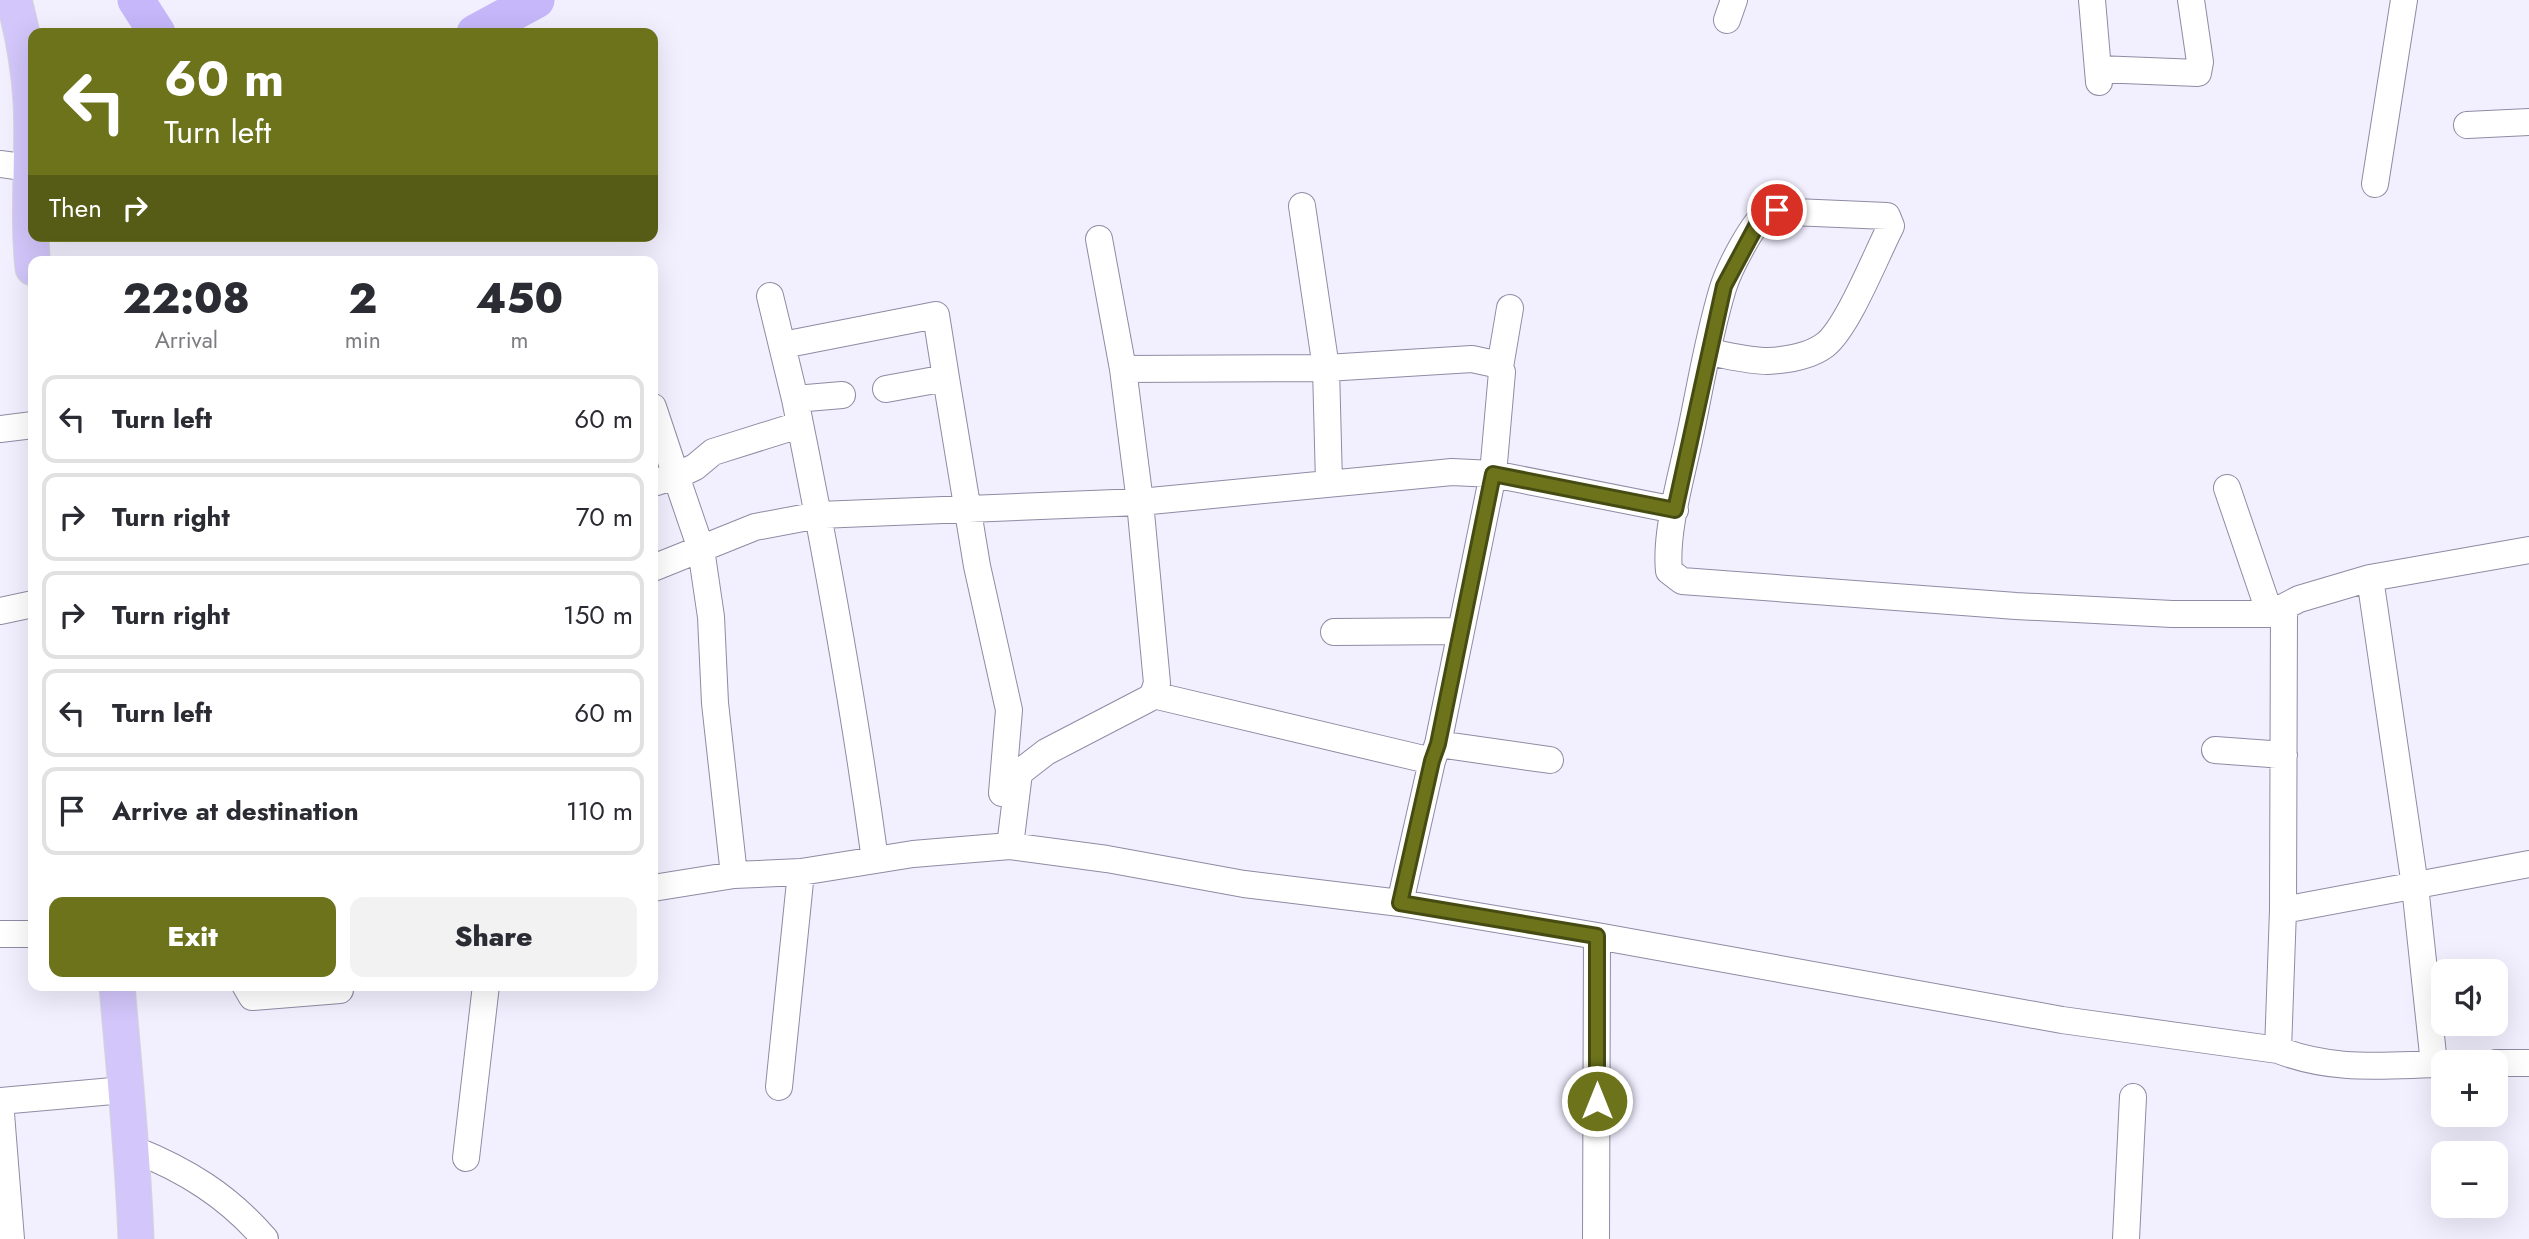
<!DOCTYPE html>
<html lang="en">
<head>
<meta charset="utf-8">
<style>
  :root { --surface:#fff; --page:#f2f2f3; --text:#2b2b33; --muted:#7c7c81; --line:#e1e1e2; --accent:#6c731b }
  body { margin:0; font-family:Jost,sans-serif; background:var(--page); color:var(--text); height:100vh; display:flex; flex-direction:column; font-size:26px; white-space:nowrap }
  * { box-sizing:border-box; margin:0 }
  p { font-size:23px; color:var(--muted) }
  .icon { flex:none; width:38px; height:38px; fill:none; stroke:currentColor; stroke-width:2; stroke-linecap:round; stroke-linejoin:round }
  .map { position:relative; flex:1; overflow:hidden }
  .sheet { position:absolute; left:28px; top:256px; width:630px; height:735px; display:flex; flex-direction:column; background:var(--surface); border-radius:14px; box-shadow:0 7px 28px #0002 }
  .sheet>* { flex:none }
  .hud { position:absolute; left:28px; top:28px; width:630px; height:214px; border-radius:14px; box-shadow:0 7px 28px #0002; background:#6c731b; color:#fff; overflow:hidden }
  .fabs { position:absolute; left:2431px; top:959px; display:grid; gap:14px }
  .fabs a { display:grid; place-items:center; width:77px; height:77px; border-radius:14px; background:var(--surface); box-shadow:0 7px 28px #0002; font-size:35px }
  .pin { position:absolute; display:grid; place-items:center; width:60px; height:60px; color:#fff; margin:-30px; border:4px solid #fff; border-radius:50%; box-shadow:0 2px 7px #0007 }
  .me { position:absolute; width:77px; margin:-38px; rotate:0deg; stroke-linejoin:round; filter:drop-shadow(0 0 5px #0008) }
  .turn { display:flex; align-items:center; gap:24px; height:147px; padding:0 21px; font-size:32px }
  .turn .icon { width:91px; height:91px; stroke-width:2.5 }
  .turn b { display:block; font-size:49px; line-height:60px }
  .then { display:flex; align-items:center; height:66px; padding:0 21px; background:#0003; gap:14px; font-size:26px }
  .eta { display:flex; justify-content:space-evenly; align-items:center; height:119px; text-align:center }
  .eta b { font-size:42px; font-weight:800; line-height:49px }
  .primary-button { display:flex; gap:14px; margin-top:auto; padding:14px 21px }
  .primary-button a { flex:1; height:80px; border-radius:14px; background:var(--accent); color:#fff; font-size:28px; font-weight:800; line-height:80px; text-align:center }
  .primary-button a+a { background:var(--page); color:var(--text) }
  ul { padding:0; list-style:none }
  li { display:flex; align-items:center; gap:21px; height:88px; margin:0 14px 10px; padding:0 7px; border:4px solid var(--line); border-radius:14px }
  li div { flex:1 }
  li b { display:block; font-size:26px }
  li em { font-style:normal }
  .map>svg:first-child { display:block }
</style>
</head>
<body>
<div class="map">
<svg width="2529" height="1239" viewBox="0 0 2529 1239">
  <rect width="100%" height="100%" fill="#f2efff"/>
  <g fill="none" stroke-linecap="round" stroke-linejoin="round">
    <path stroke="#c5b7fa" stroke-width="37" d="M136,0L157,33
      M475,33L536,0"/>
    <g stroke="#8f8ba3" stroke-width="28">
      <path id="minor" d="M2092,0L2099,82
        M1727,20L1734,0
        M2098,69L2198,73L2200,62L2191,0
        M2467,125L2529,122
        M0,164L30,168
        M2375,184L2404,0
        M1302,206L1326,368L1329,483
        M770,296L795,399
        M783,345L936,315L946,378
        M1708,352C1727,355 1748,361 1768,361C1786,360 1809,357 1825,345C1848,327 1876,255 1891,226L1887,216L1769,211C1753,221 1729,269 1723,288C1708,337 1700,389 1689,440C1681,478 1665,533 1669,571L1682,581L2016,606L2172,614H2270L2299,599L2370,578L2415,886L2434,1064
        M1500,367L1510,308
        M1123,369L1326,368L1472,359L1495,364L1502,372L1493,474L1438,744L1432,761L1400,903
        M886,389L946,378L977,566L1009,710L1002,793
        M842,395L795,399C826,551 854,705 875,860
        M653,407L676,476L695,467L713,452L799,425
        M0,429L33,425
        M653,483L676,476L701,549L711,617L715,703L734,875
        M2227,488L2270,614
        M653,568L755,527L819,515L1140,502L1452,472L1493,474L1675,510
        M2370,578L2529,550
        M0,611L33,604
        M1334,632L1460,631
        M1153,695L1432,761
        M1438,744L1550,760
        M2215,750L2284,755
        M1010,846L1019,773L1046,752L1148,699L1153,695L1157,683L1140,502L1123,369L1099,239
        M653,888L734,875L801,872L913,854L1010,846L1107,859L1244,884L1400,903L1597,936L2062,1020L2278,1050C2335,1072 2384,1065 2443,1064
        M2283,910L2529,864
        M0,934H33
        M245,985L252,997L340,990
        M2278,1050L2283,910L2284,608
        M2496,1063H2529
        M779,1087L801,872
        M0,1101L11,1239
        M0,1101L124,1090
        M133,1149C186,1170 228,1196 265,1239
        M466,1158L486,985
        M1596,1239L1597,936
        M2126,1239L2133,1097"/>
    </g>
    <g stroke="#d6d5d7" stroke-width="37">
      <path id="major" d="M14,0C23,34 29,66 31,101C34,156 27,212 33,268
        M117,985C124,1070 133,1154 136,1239"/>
    </g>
    <use href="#minor" stroke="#fff" stroke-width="26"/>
    <use href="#major" stroke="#d2c6fa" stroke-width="35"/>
  </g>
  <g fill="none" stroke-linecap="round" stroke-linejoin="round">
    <g stroke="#464b12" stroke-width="18">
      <path id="route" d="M1597,1101V936L1400,903L1432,761L1438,744L1493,474L1675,510L1724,286L1762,215L1777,210"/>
    </g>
    <use href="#route" stroke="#6c731b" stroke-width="12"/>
  </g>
</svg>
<div class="fabs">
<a><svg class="icon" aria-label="sound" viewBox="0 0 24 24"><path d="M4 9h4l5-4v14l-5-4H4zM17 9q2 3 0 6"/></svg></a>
<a>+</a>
<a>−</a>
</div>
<div class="pin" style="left:1777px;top:210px;background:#d93025"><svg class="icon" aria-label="arrive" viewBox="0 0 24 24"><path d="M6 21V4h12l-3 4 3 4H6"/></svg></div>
<svg class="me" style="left:1597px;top:1101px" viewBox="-20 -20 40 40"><circle r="17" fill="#6c731b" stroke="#fff" stroke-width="3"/><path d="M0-11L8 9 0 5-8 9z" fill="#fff"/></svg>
<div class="hud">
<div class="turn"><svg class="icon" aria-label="left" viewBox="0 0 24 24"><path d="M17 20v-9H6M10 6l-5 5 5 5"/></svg><div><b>60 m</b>Turn left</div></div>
<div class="then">Then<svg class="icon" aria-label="right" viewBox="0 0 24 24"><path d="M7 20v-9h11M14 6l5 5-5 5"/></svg></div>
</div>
<section class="sheet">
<div class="eta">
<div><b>22:08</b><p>Arrival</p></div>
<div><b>2</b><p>min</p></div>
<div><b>450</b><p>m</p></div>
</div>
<ul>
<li><svg class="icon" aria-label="left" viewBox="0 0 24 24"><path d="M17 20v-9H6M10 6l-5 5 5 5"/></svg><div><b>Turn left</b></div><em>60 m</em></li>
<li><svg class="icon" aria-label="right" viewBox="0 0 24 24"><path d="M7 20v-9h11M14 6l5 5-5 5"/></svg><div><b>Turn right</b></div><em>70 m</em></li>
<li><svg class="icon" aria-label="right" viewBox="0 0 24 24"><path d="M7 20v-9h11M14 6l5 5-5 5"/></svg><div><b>Turn right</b></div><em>150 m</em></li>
<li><svg class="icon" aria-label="left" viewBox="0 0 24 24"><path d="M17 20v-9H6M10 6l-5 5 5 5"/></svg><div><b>Turn left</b></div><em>60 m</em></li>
<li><svg class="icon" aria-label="arrive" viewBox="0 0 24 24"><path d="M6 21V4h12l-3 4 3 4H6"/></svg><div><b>Arrive at destination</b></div><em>110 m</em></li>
</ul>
<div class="primary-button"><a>Exit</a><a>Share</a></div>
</section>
</div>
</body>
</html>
